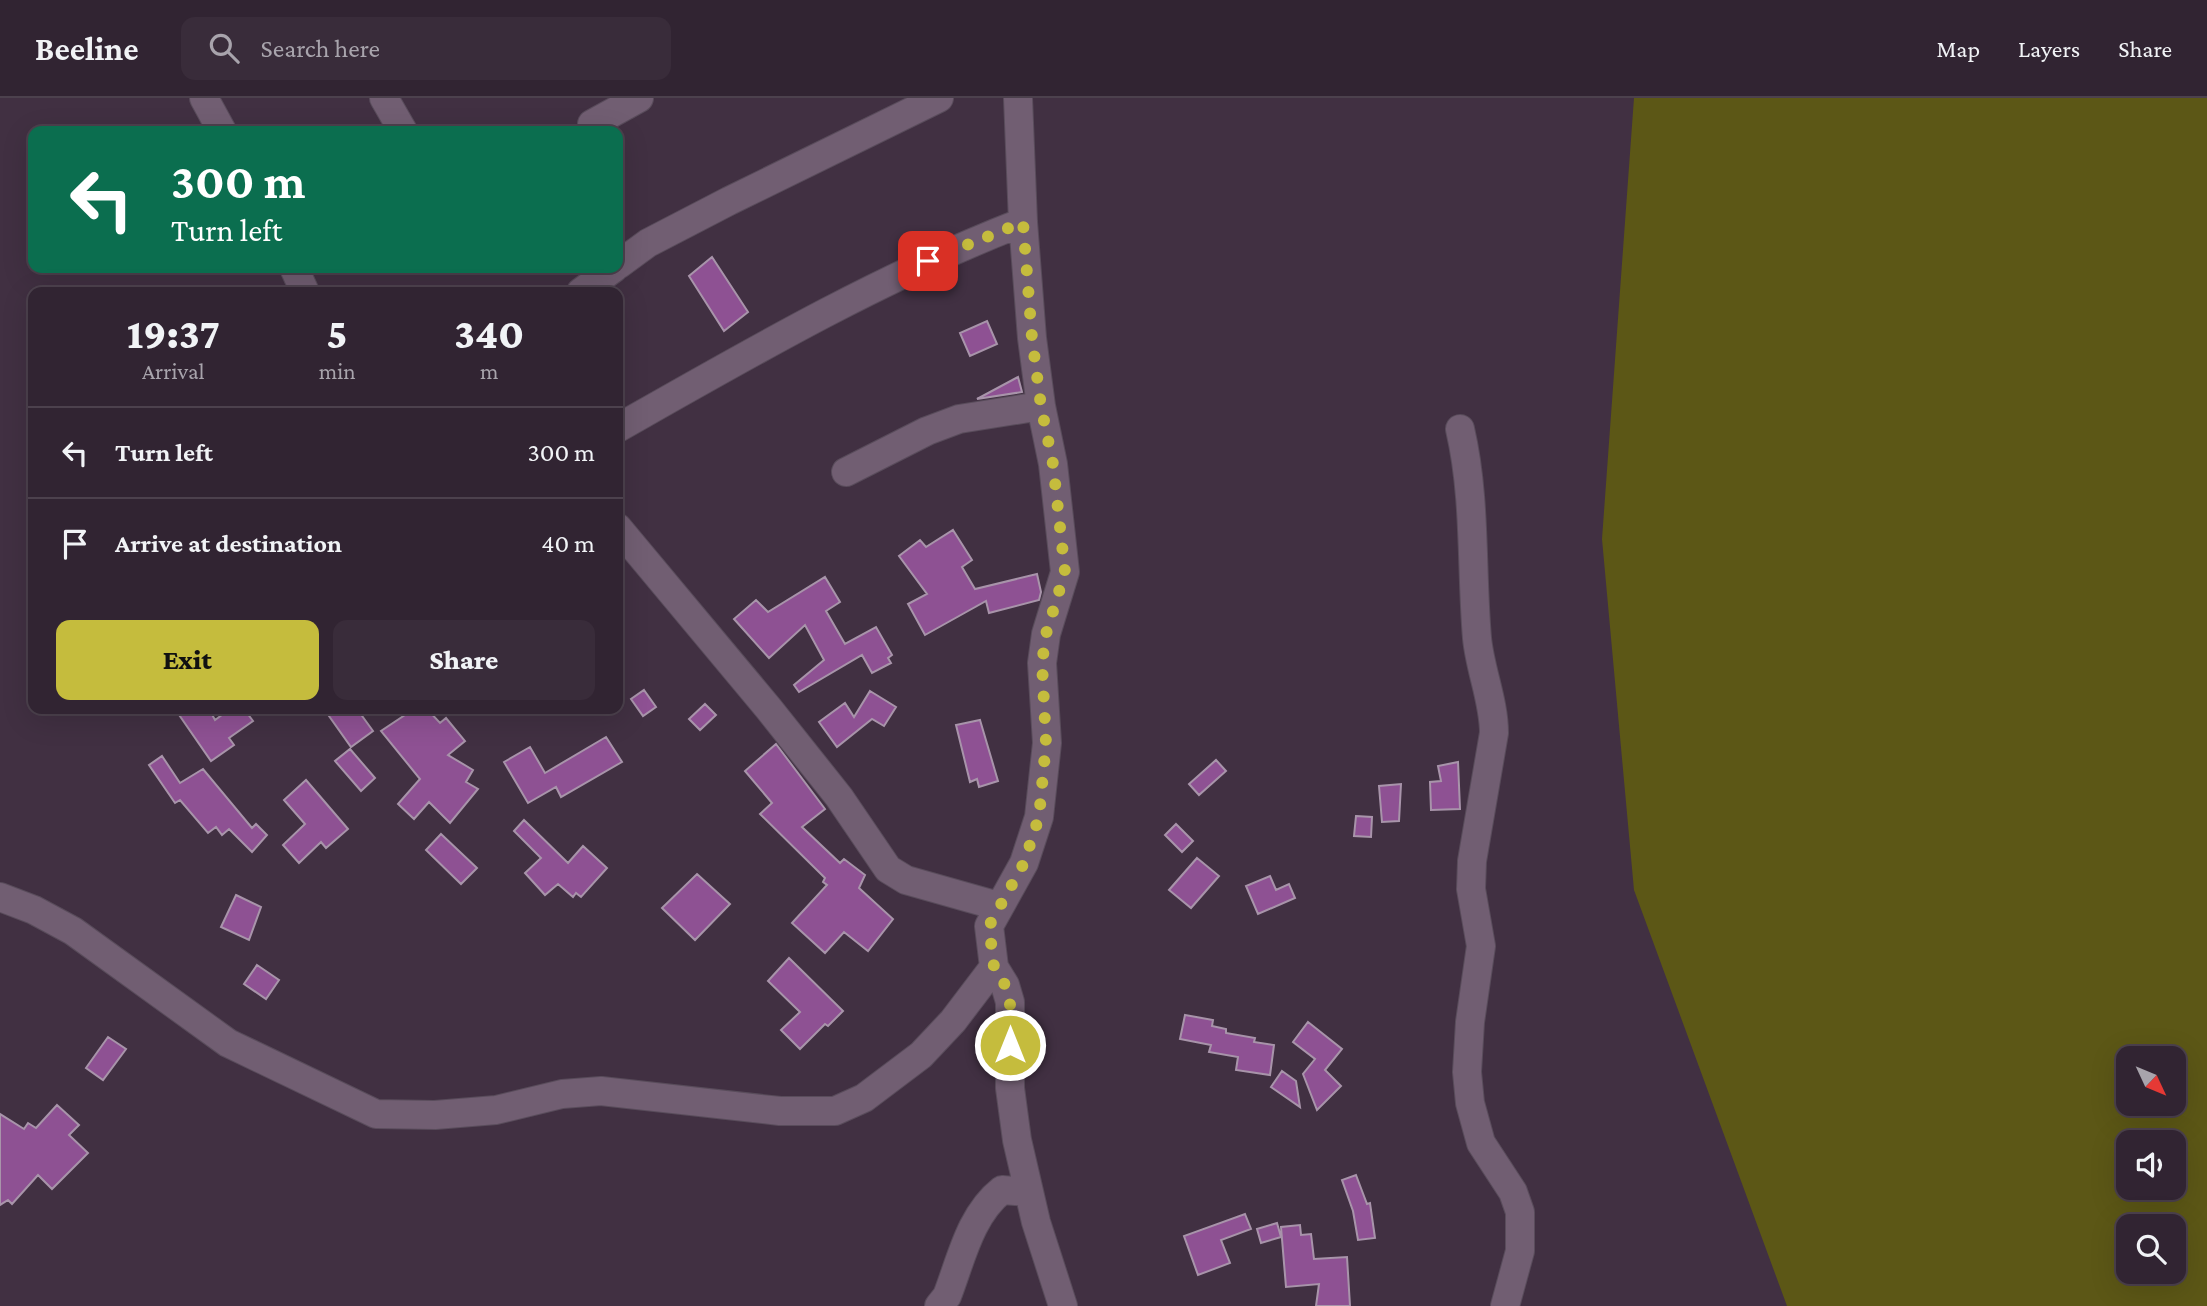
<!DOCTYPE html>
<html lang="en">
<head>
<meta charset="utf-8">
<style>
  :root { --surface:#312432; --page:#392c3a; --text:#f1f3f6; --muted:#a8a4ac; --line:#4c414d; --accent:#c5bc3d }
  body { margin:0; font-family:"Crimson Pro",serif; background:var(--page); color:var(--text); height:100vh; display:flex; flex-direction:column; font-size:26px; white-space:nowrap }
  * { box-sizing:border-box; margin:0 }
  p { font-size:23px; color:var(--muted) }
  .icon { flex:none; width:38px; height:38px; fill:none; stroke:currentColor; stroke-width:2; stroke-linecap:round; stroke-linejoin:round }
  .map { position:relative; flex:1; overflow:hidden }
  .details { position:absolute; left:28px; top:189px; width:595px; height:427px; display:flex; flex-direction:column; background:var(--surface); border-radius:14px; box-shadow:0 7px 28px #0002,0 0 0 2px var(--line) }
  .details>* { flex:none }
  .hud { position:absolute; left:28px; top:28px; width:595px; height:147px; border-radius:14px; box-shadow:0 7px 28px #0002,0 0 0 2px var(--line); background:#0b6e4f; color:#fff; overflow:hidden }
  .needle { width:46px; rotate:134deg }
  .fabs { position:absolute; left:2116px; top:948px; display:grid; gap:14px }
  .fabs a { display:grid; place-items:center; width:70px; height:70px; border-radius:14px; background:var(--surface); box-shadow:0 7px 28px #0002,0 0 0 2px var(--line); font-size:35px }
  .pin { position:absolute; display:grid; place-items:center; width:60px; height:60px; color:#fff; margin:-30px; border-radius:14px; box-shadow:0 4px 10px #0006 }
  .me { position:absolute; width:77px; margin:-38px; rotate:0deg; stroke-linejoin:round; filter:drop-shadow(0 0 5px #0008) }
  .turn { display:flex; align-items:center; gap:24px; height:147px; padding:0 28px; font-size:32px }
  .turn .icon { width:91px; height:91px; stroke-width:2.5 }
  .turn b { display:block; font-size:49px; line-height:60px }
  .eta { display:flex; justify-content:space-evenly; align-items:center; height:119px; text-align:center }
  .eta b { font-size:42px; font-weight:800; line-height:49px }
  .primary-button { display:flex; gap:14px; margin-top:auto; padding:14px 28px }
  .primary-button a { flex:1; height:80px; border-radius:14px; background:var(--accent); color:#111; font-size:28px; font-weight:800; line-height:80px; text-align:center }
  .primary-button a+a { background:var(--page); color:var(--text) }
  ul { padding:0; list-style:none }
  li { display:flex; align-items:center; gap:21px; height:91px; padding:0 28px; border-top:2px solid var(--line) }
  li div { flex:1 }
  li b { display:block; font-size:26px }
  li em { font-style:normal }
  header { display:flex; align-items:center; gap:42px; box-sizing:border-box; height:98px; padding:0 35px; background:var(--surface); border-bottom:2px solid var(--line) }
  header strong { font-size:33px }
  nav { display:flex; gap:38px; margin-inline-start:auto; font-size:24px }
  .search { width:490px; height:63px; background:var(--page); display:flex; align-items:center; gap:18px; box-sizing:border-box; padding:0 24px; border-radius:14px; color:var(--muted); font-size:26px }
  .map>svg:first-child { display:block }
</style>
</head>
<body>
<header>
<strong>Beeline</strong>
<div class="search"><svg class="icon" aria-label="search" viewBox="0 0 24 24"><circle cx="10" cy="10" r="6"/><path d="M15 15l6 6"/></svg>Search here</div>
<nav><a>Map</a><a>Layers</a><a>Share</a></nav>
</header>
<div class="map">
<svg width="2207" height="1208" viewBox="0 0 2207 1208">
  <rect width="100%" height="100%" fill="#413042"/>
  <path fill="#5c5716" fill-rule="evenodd" d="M1634,0H2207V1208H1787L1634,792L1602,441ZM2128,961H2174V1006H2128ZM2128,1045H2174V1090H2128ZM2128,1129H2174V1174H2128Z"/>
  <path fill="#8e5193" stroke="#a894aa" stroke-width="2" d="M712,159L748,214L724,233L689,178Z
    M987,223L997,246L970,258L960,235Z
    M1018,279L1022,294L977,301Z
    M953,432L972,462L962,469L975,491L1037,476L1041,494L1039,502L989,515L986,503L925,537L908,506L927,496L899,458L920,442L926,449Z
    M825,479L840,504L826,513L845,546L876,529L892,557L888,560L891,565L872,575L862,557L799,594L794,587L824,562L805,527L769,560L734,521L756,502L768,514Z
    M644,592L656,609L643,618L631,601Z
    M870,593L896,609L884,628L872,621L837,649L819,624L845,605L854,619Z
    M705,606L716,617L700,632L689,621Z
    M175,611H209L215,622L230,611H244L253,623L229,640L234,647L211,663Z
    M324,611H357L373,633L351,649Z
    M414,611H427L440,625L446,620L465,643L448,657L473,672L466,684L478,691L450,725L429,704L414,721L398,706L420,681L381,633Z
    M980,622L998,683L979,689L977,681L970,684L956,627Z
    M606,639L622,664L561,699L556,689L528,705L504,664L530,649L545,675Z
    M776,646L825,711L802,729L840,765L844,761L865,777L859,790L893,821L868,853L844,834L825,855L792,825L827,787L823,784L825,780L760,716L772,705L745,673Z
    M350,651L375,680L361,693L335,663Z
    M162,658L180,685L203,671L252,730L256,726L267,737L252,754L229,731L222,737L216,729L208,735L180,702L175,705L149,667Z
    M1216,662L1226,673L1199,697L1189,686Z
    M1458,664L1460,711L1431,712L1430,684L1441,683L1438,668Z
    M306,682L348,731L326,750L321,744L299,765L283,747L305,726L284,702Z
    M1401,686L1399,723L1382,724L1379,688Z
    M1356,718L1372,719L1371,739L1354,738Z
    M524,722L568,765L583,748L607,770L581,799L576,795L573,799L558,786L545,797L525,775L541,760L514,733Z
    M1176,726L1193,743L1182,754L1165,737Z
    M441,736L477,770L461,786L426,752Z
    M1197,760L1219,778L1191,810L1169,792Z
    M697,776L730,806L695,842L662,810Z
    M1270,778L1276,792L1289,786L1295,800L1258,816L1246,788Z
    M236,797L261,809L249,842L221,829Z
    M789,860L843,913L828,928L825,926L800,951L781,932L800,914L768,883Z
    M257,867L279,882L266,901L244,886Z
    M1185,917L1213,922L1212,928L1226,931V935L1255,940L1254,944L1274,947L1270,977L1236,972L1238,959L1209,954L1211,947L1180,941Z
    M1308,924L1342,951L1325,972L1341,988L1317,1012L1303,976L1315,961L1293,944Z
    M108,939L126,951L103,982L86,970Z
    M1282,973L1296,983L1300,1009L1271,989Z
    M57,1007L79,1027L69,1037L88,1055L52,1091L38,1077L12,1106L8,1102L0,1107V1016L24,1031L28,1025L36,1030Z
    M1356,1077L1367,1106L1370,1105L1375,1140L1358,1142L1353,1113L1342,1082Z
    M1245,1116L1251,1131L1221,1142L1230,1165L1198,1177L1184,1138Z
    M1277,1125L1281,1139L1261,1145L1257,1131Z
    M1300,1127L1301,1137L1311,1136L1314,1161L1347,1159L1350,1208H1316L1319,1186L1286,1189L1281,1129Z"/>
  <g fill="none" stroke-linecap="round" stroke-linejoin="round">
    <g stroke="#594c5b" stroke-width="30">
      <path id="minor" d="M204,0L222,33
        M384,0L403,33
        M592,26L639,0
        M618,167L648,145L729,103L939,0
        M294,170L305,194
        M581,194L614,170
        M618,330C750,255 881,179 1023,124
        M1460,331C1476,400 1471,470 1477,540C1480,572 1494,603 1494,635L1472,763L1471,791L1481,848L1470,924L1467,974L1470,1005L1481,1045L1513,1094L1520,1114V1153L1505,1208
        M846,374L927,333L959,321L1041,308
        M618,430L769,611L839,699L888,771L906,782L998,808
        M0,799L34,812L73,833L228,945L376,1016L435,1017L496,1012L562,996L601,993L780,1013H835L864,1000L921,957L953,923L994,869L989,828L1024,765L1039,719L1047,645L1042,565L1046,536L1065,474L1053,366L1041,308L1032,240L1023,124L1018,0
        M994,869L1005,887L1010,904V990L1017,1042L1036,1124L1063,1208
        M939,1208L947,1198C961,1162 970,1117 1002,1092L1029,1094"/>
    </g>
    <use href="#minor" stroke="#715e72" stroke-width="28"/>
  </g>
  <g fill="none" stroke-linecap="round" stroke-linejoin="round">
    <path stroke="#c5bc3d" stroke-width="12" stroke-dasharray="0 21.6" d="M928,163L1023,124L1032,240L1041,308L1053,366L1065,474L1046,536L1042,565L1046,645L1039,719L1024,765L989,828L994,869L1005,887L1010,904V947"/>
  </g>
</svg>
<div class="fabs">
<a><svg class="needle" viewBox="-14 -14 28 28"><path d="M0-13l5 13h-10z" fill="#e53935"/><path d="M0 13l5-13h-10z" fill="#a8a4ac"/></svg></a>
<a><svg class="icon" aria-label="sound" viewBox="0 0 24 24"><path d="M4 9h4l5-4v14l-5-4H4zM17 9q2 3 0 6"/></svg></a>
<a><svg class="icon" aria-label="search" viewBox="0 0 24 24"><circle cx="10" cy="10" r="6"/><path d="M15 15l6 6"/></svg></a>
</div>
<div class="pin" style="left:928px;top:163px;background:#d93025"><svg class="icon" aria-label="arrive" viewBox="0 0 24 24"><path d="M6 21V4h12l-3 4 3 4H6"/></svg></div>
<svg class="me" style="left:1010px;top:947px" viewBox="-20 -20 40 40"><circle r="17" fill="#c5bc3d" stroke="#fff" stroke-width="3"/><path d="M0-11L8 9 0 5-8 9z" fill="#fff"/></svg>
<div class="hud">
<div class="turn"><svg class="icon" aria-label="left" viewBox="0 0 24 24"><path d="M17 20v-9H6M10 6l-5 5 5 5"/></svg><div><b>300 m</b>Turn left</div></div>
</div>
<section class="details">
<div class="eta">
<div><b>19:37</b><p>Arrival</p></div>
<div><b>5</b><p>min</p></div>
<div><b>340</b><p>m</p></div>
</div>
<ul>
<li><svg class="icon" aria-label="left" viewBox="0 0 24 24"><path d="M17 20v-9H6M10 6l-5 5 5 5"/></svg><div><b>Turn left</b></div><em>300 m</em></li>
<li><svg class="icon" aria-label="arrive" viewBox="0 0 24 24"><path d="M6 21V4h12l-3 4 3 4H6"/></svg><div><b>Arrive at destination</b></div><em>40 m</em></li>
</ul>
<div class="primary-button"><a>Exit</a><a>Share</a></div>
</section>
</div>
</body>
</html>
